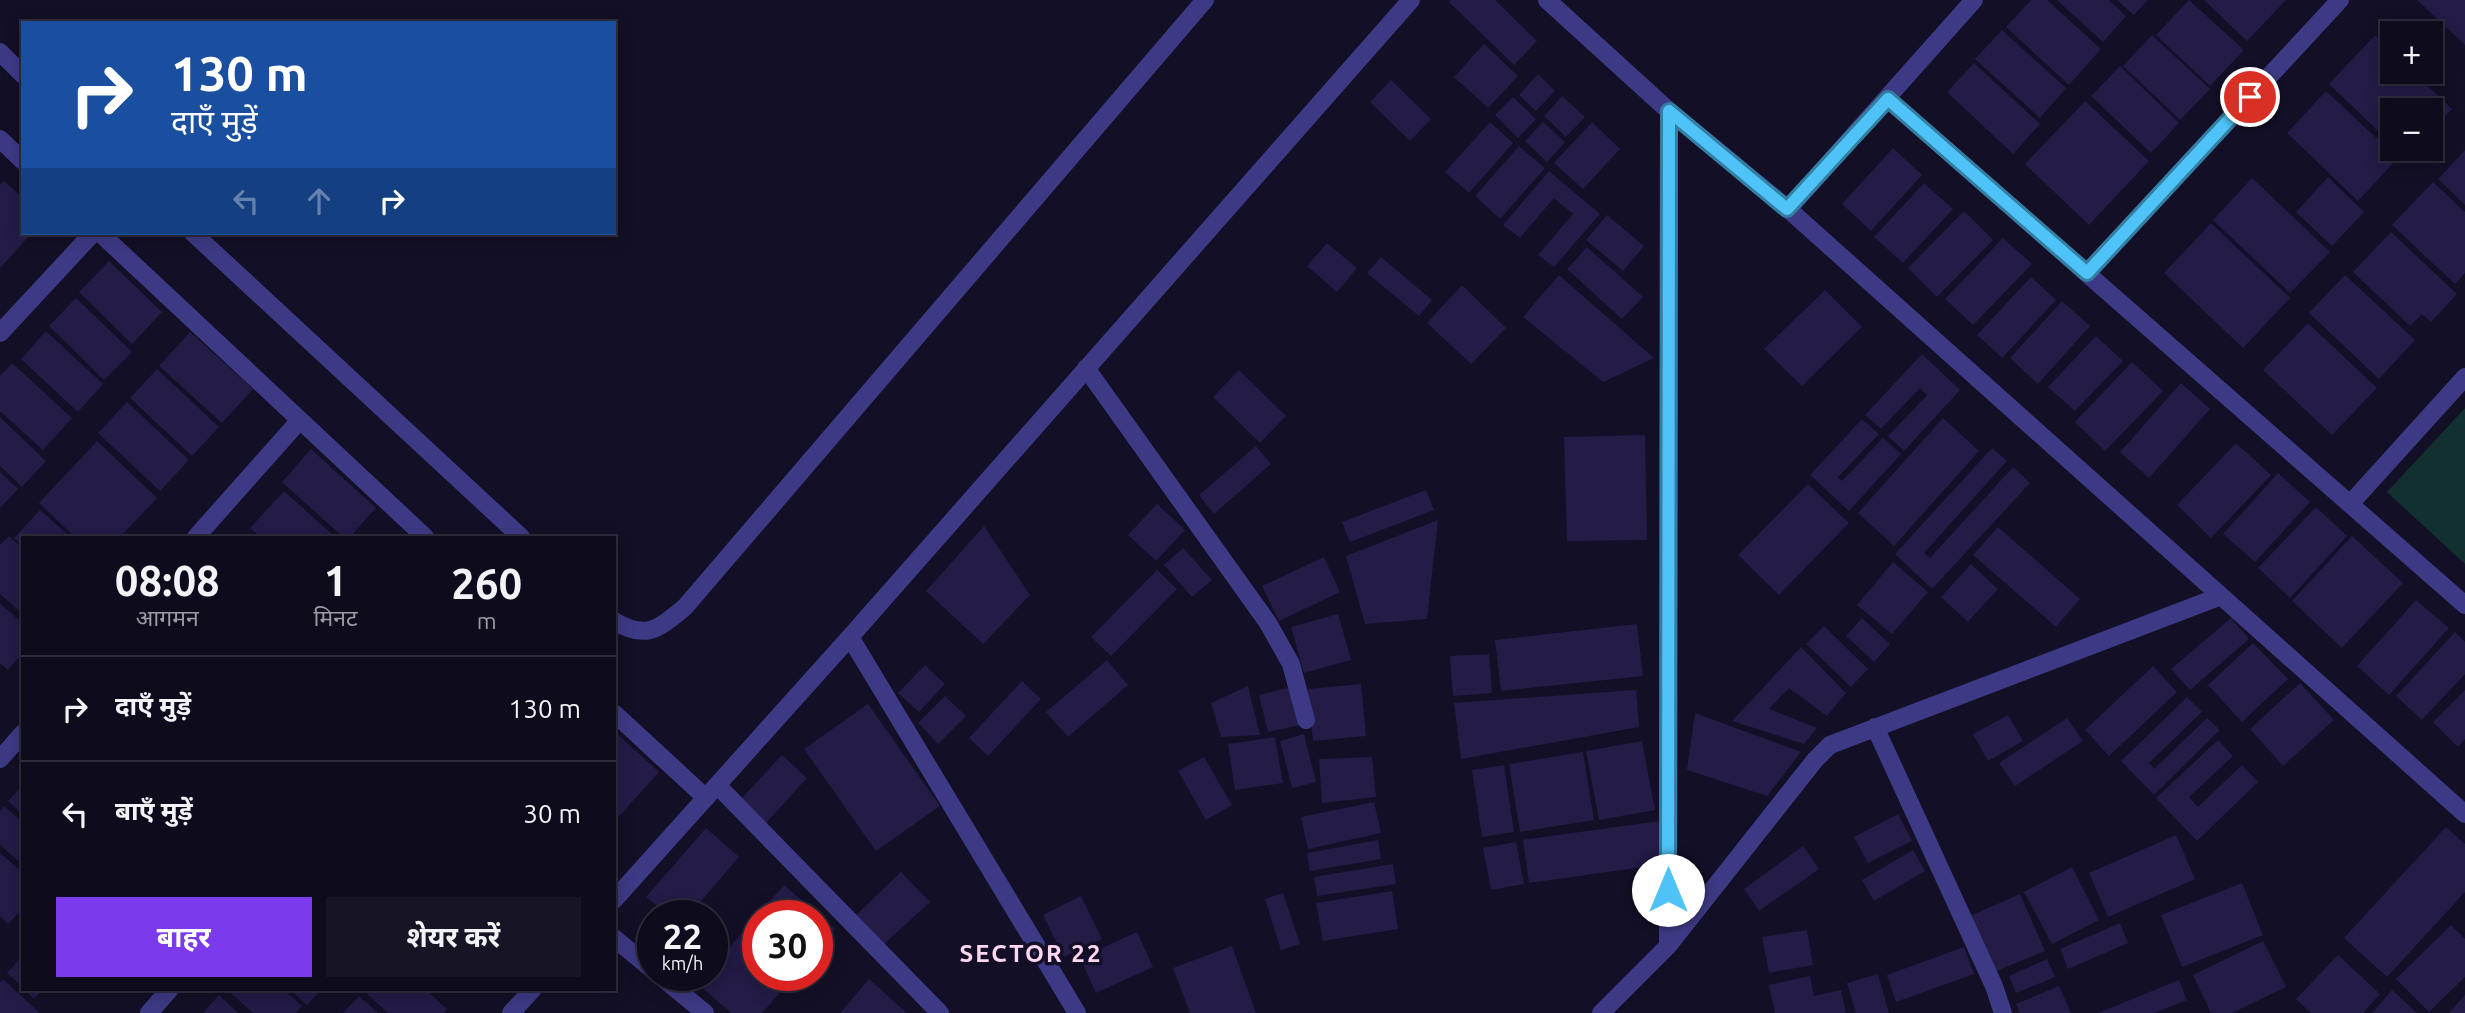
<!DOCTYPE html>
<html lang="hi">
<head>
<meta charset="utf-8">
<style>
  :root { --surface:#0e0b1c; --page:#171425; --text:#f1f3f6; --muted:#9b9ba3; --line:#2e2b3b; --accent:#7c3aed }
  body { margin:0; font-family:Ubuntu,"Noto Sans Devanagari",sans-serif; background:var(--page); color:var(--text); height:100vh; display:flex; flex-direction:column; font-size:26px; white-space:nowrap }
  * { box-sizing:border-box; margin:0 }
  p { font-size:23px; color:var(--muted) }
  .icon { flex:none; width:38px; height:38px; fill:none; stroke:currentColor; stroke-width:2; stroke-linecap:round; stroke-linejoin:round }
  .map { position:relative; flex:1; overflow:hidden }
  .panel { position:absolute; left:21px; top:536px; width:595px; height:455px; display:flex; flex-direction:column; background:var(--surface); border-radius:0px; box-shadow:0 4px 18px #0003,0 0 0 2px var(--line) }
  .panel>* { flex:none }
  .hud { position:absolute; left:21px; top:21px; width:595px; height:214px; border-radius:0px; box-shadow:0 4px 18px #0003,0 0 0 2px var(--line); background:#1a4fa0; color:#fff; overflow:hidden }
  .buttons { position:absolute; left:2380px; top:21px; display:grid; gap:14px }
  .buttons a { display:grid; place-items:center; width:63px; height:63px; border-radius:0px; background:var(--surface); box-shadow:0 4px 18px #0003,0 0 0 2px var(--line); font-size:35px }
  .speed { position:absolute; left:637px; top:900px; display:flex; gap:14px; font-size:35px; font-weight:700; text-align:center }
  .speed>* { display:grid; place-content:center; width:91px; height:91px; border-radius:50%; background:var(--surface); box-shadow:0 4px 18px #0003,0 0 0 2px var(--line); line-height:1 }
  .speed small { font-size:18px; font-weight:400 }
  .speed .limit { border:10px solid #d22; background:#fff; color:#111 }
  .pin { position:absolute; display:grid; place-items:center; width:60px; height:60px; color:#fff; margin:-30px; border:4px solid #fff; border-radius:50%; box-shadow:0 2px 7px #0007 }
  .me { position:absolute; width:77px; margin:-38px; rotate:0deg; stroke-linejoin:round; filter:drop-shadow(0 0 5px #0008) }
  .turn { display:flex; align-items:center; gap:24px; height:147px; padding:0 35px; font-size:32px }
  .turn .icon { width:91px; height:91px; stroke-width:2.5 }
  .turn b { display:block; font-size:49px; line-height:60px }
  .lanes { display:flex; align-items:center; height:66px; padding:0 35px; background:#0003; justify-content:center; gap:35px; direction:ltr }
  .lanes .off { opacity:.35 }
  .eta { display:flex; justify-content:space-evenly; align-items:center; height:119px; text-align:center }
  .eta b { font-size:42px; font-weight:700; line-height:49px }
  .button { display:flex; gap:14px; margin-top:auto; padding:14px 35px }
  .button a { flex:1; height:80px; border-radius:0px; background:var(--accent); color:#fff; font-size:28px; font-weight:700; line-height:80px; text-align:center }
  .button a+a { background:var(--page); color:var(--text) }
  ul { padding:0; list-style:none }
  li { display:flex; align-items:center; gap:21px; height:105px; padding:0 35px; border-top:2px solid var(--line) }
  li div { flex:1 }
  li b { display:block; font-size:26px }
  li em { font-style:normal }
  .map>svg:first-child { display:block }
</style>
</head>
<body>
<div class="map">
<svg width="2465" height="1013" viewBox="0 0 2465 1013">
  <rect width="100%" height="100%" fill="#130f26"/>
  <path fill="#12302f" d="M2465,408V564L2387,492Z"/>
  <path fill="#241b47" d="M1451,0H1495L1537,41L1514,65L1449,2Z
    M2031,0H2047L2101,49L2069,85L2006,27Z
    M2057,0H2109L2126,16L2103,42Z
    M2117,0H2148L2134,15Z
    M2189,0L2244,50L2210,86L2156,35Z
    M2204,0H2286L2247,41Z
    M2417,0H2465V45Z
    M2002,30L2066,88L2040,118L1975,59Z
    M2152,35L2210,89L2180,120L2123,66Z
    M2375,35L2392,52V72H2413L2452,109L2431,132V110H2392V144L2329,84Z
    M1484,44L1518,76L1488,108L1454,77Z
    M1974,63L2040,124L2013,154L1947,92Z
    M2120,66L2179,123L2151,153L2091,96Z
    M1538,74L1555,91L1536,111L1519,95Z
    M1391,80L1431,119L1410,141L1370,102Z
    M2326,91L2398,158L2358,201L2287,133Z
    M1562,96L1585,117L1566,137L1544,116Z
    M1513,97L1536,119L1518,138L1495,115Z
    M2085,101L2149,161L2089,225L2025,164Z
    M1490,122L1513,143L1469,193L1445,172Z
    M1543,122L1565,142L1547,162L1525,141Z
    M1592,122L1620,149L1583,189L1554,163Z
    M1519,146L1545,168L1500,219L1475,196Z
    M1893,148L1922,175L1871,231L1842,204Z
    M2465,150V205L2438,179Z
    M1549,171L1600,214L1554,267L1538,255L1573,214L1554,198L1520,238L1503,225Z
    M2328,177L2364,212L2332,246L2296,212Z
    M2252,178L2330,252L2290,293L2213,220Z
    M4,181L23,198V233H32L0,268V185Z
    M2433,182L2465,212V273L2455,284L2392,225Z
    M1924,183L1953,209L1903,263L1874,237Z
    M1964,211L1993,240L1937,297L1908,268Z
    M1607,215L1644,246L1623,271L1586,240Z
    M2211,223L2290,298L2243,348L2164,273Z
    M2391,232L2457,294L2431,322L2422,314L2410,326L2353,272Z
    M2003,238L2032,264L1973,325L1945,299Z
    M1327,243L1357,268L1337,292L1307,266Z
    M1587,247L1643,297L1622,319L1567,269Z
    M1381,257L1432,300L1419,316L1367,273Z
    M109,261L162,312L132,344L79,292Z
    M1559,275L1654,358L1603,382L1523,317Z
    M2345,275L2415,340L2379,379L2309,313Z
    M2031,277L2056,300L2002,358L1977,335Z
    M1462,285L1506,328L1471,364L1427,323Z
    M1825,290L1862,327L1802,386L1764,349Z
    M76,298L132,352L104,380L49,326Z
    M2062,301L2090,326L2038,384L2010,358Z
    M2308,323L2377,388L2332,435L2263,370Z
    M46,331L103,384L78,412L21,359Z
    M190,332L253,389L222,423L159,366Z
    M2096,336L2123,361L2075,411L2048,387Z
    M1922,354L1960,390L1904,451L1888,436L1927,395L1920,388L1881,429L1865,415Z
    M2132,362L2163,391L2105,451L2075,422Z
    M12,363L72,418L43,450L0,411V376Z
    M157,369L219,427L192,456L130,398Z
    M1239,370L1286,416L1260,443L1213,397Z
    M2181,383L2210,409L2149,478L2120,452Z
    M127,402L189,460L160,491L98,433Z
    M0,417L46,461L22,487L0,466Z
    M1943,418L1979,451L1894,546L1858,513Z
    M1862,419L1879,434L1838,477L1842,481L1883,438L1901,454L1849,511L1810,475Z
    M1645,435L1647,540L1567,541L1564,437Z
    M97,441L157,498L120,537H75L39,503Z
    M2236,443L2271,475L2211,538L2177,505Z
    M1256,446L1271,464L1214,514L1199,495Z
    M1992,448L2007,461L1924,553L1930,558L2013,467L2030,483L1932,589L1895,554Z
    M311,449L376,508L350,537H343L282,482Z
    M0,472L18,489L0,508Z
    M2278,473L2310,502L2255,562L2223,534Z
    M1808,484L1849,523L1779,595L1738,555Z
    M1426,490L1434,510L1350,542L1342,522Z
    M284,491L335,537H260L250,528Z
    M1157,504L1185,530L1156,561L1128,535Z
    M2316,507L2347,536L2290,598L2258,568Z
    M40,510L67,534L64,537H23V546L14,538Z
    M1438,520L1427,619L1365,624L1346,556Z
    M984,526L1030,595L983,644L926,591Z
    M1998,527L2080,599L2056,627L1973,555Z
    M9,536L23,549V614L0,594V545Z
    M2352,536L2403,583L2342,648L2292,601Z
    M1183,548L1212,580L1192,597L1164,565Z
    M1324,557L1340,592L1279,621L1262,586Z
    M1893,562L1928,592L1892,634L1857,605Z
    M1971,564L1998,589L1968,622L1941,597Z
    M1157,570L1177,589L1111,656L1091,637Z
    M2416,600L2449,628L2389,695L2357,666Z
    M0,603L23,624V653L8,670L0,663Z
    M1338,614L1351,660L1304,673L1291,627Z
    M1862,618L1890,644L1874,662L1846,636Z
    M2231,618L2249,639L2190,690L2171,669Z
    M1637,624L1643,676L1501,691L1495,640Z
    M1824,626L1868,669L1851,687L1806,644Z
    M2455,632L2465,642V674L2422,720L2396,696Z
    M2253,643L2288,679L2242,722L2208,685Z
    M1801,647L1846,693L1827,716L1789,688L1769,709L1817,728L1804,744L1732,721Z
    M1489,654L1492,693L1453,696L1450,656Z
    M1107,660L1128,685L1068,737L1046,712Z
    M925,665L945,684L919,712L898,693Z
    M2153,666L2177,692L2109,756L2085,730Z
    M1022,681L1041,699L988,756L969,738Z
    M2300,683L2334,720L2283,766L2250,729Z
    M1361,684L1366,736L1313,741L1308,689Z
    M1248,686L1260,735L1221,737L1211,703Z
    M1292,687L1300,725L1268,732L1259,695Z
    M1636,690L1639,727L1461,759L1454,703Z
    M2465,690V739L2458,747L2433,722Z
    M945,696L966,716L938,744L918,723Z
    M2187,697L2202,712L2149,763L2154,769L2207,718L2220,730L2154,795L2121,761Z
    M868,704L940,806L876,851L804,749Z
    M1695,713L1801,752L1767,796L1687,770Z
    M2008,715L2023,741L1988,761L1973,734Z
    M2067,718L2083,741L2015,786L1999,763Z
    M614,731L659,772L614,822Z
    M1304,734L1316,782L1292,788L1280,741Z
    M1275,737L1283,783L1235,790L1228,744Z
    M2218,740L2233,756L2189,797L2198,807L2242,765L2258,782L2197,841L2156,798Z
    M1642,741L1655,810L1599,820L1586,751Z
    M1583,752L1594,820L1520,832L1509,764Z
    M782,755L807,778L766,823L741,799Z
    M1204,757L1232,805L1206,820L1178,771Z
    M1372,757L1376,797L1322,803L1319,759Z
    M1504,765L1514,832L1482,837L1472,770Z
    M23,785V815L8,801Z
    M1374,802L1381,833L1308,849L1301,817Z
    M4,806L23,823V865L0,845V811Z
    M1898,814L1912,841L1868,863L1854,837Z
    M1659,821L1665,864L1529,883L1523,840Z
    M2446,827L2465,844V892L2387,977L2344,938Z
    M706,828L739,857L689,915H668L646,897Z
    M2176,835L2195,879L2108,917L2089,873Z
    M1378,840L1381,859L1310,871L1307,853Z
    M1516,842L1524,884L1491,890L1483,848Z
    M1803,846L1819,869L1759,911L1744,889Z
    M1913,850L1925,871L1874,901L1862,880Z
    M0,853L23,873V908L8,924L0,916Z
    M1393,864L1396,884L1317,896L1314,877Z
    M2072,867L2099,920L2052,944L2024,892Z
    M901,872L930,902L882,946L854,917Z
    M2242,883L2263,935L2182,967L2161,915Z
    M784,885L835,929L817,950V915H758V975H796L762,1013H731L698,984L706,975H712V967Z
    M1392,891L1398,929L1323,941L1316,903Z
    M1283,893L1300,944L1281,950L1265,899Z
    M2020,894L2045,951L1994,972L1970,916Z
    M1081,896L1102,939L1064,957L1043,915Z
    M2120,923L2128,943L2068,969L2060,949Z
    M2451,925L2465,939V977L2429,1012L2396,979Z
    M1807,930L1813,965L1769,973L1762,937Z
    M1137,932L1153,967L1096,993L1080,958Z
    M2263,941L2286,987L2232,1013H2211L2193,975Z
    M1232,946L1256,1013H1190L1173,968Z
    M1964,947L1974,974L1896,1002L1887,975Z
    M23,955V988L7,973Z
    M2338,955L2380,994L2363,1013H2311L2296,999Z
    M2047,959L2055,977L2016,993L2009,976Z
    M1878,974L1889,1013H1856L1847,983Z
    M1810,976L1814,996L1841,990L1846,1013H1775L1769,985Z
    M3,979L40,1013H0V983Z
    M869,979L907,1013H840Z
    M2179,980L2187,1000L2154,1013H2098Z
    M2059,986L2071,1013H2020L2016,1004Z
    M23,989H43L34,999Z
    M226,989H283L302,1006L296,1013H253Z
    M289,989H322L307,1005Z
    M366,989H425L447,1009L444,1013H388L364,991Z
    M2392,990L2417,1013H2372Z
    M219,995L238,1013H203Z
    M2465,995V1013H2449Z
    M359,996L378,1013H343Z"/>
  <g fill="none" stroke-linecap="round" stroke-linejoin="round">
    <path stroke="#3d3a85" stroke-width="18" d="M1547,0L1669,111L1788,209L2465,814
      M0,52L23,75
      M1888,99L2465,605
      M0,139L23,161
      M1788,209L1974,0
      M100,233L425,537
      M193,233L521,537
      M2087,273L2340,0
      M0,333L93,233
      M1086,368L1268,623L1291,664L1306,720
      M2350,504L2465,377
      M196,537L300,420
      M614,621C647,641 659,628 685,607L1205,0
      M850,637L1077,1013
      M614,713L706,798
      M1875,727L1994,986L2003,1013
      M0,759L23,733
      M717,785L940,1013
      M614,900L850,637L1411,0
      M614,938L653,970
      M1668,946L1669,111
      M659,975L705,1013
      M149,1013L170,989
      M511,1013L533,989
      M1601,1013L1668,946L1815,760L1830,745L2221,596"/>
  </g>
  <g fill="none" stroke-linecap="round" stroke-linejoin="round">
    <g stroke="#337fa1" stroke-width="18">
      <path id="route" d="M1668,890L1669,111L1787,209L1888,99L2087,273L2250,97"/>
    </g>
    <use href="#route" stroke="#4fc3f7" stroke-width="12"/>
  </g>
  <g text-anchor="middle" stroke-width="7" stroke-linejoin="round" paint-order="stroke">
    <g font-size="24" font-weight="bold" letter-spacing="2" fill="#ffd6f0" stroke="#130f26">
      <text x="1031" y="962">SECTOR 22</text>
    </g>
  </g>
</svg>
<div class="buttons">
<a>+</a>
<a>−</a>
</div>
<div class="speed"><div>22<small>km/h</small></div><div class="limit">30</div></div>
<div class="pin" style="left:2250px;top:97px;background:#d93025"><svg class="icon" aria-label="arrive" viewBox="0 0 24 24"><path d="M6 21V4h12l-3 4 3 4H6"/></svg></div>
<svg class="me" style="left:1668px;top:890px" viewBox="-20 -20 40 40"><circle r="19" fill="#fff"/><path d="M0-13L10 11 0 6-10 11z" fill="#4fc3f7"/></svg>
<div class="hud">
<div class="turn"><svg class="icon" aria-label="right" viewBox="0 0 24 24"><path d="M7 20v-9h11M14 6l5 5-5 5"/></svg><div><b>130 m</b>दाएँ मुड़ें</div></div>
<div class="lanes"><svg class="icon off" aria-label="left" viewBox="0 0 24 24"><path d="M17 20v-9H6M10 6l-5 5 5 5"/></svg><svg class="icon off" aria-label="ahead" viewBox="0 0 24 24"><path d="M12 20V5M6 11l6-6 6 6"/></svg><svg class="icon" aria-label="right" viewBox="0 0 24 24"><path d="M7 20v-9h11M14 6l5 5-5 5"/></svg></div>
</div>
<section class="panel">
<div class="eta">
<div><b>08:08</b><p>आगमन</p></div>
<div><b>1</b><p>मिनट</p></div>
<div><b>260</b><p>m</p></div>
</div>
<ul>
<li><svg class="icon" aria-label="right" viewBox="0 0 24 24"><path d="M7 20v-9h11M14 6l5 5-5 5"/></svg><div><b>दाएँ मुड़ें</b></div><em>130 m</em></li>
<li><svg class="icon" aria-label="left" viewBox="0 0 24 24"><path d="M17 20v-9H6M10 6l-5 5 5 5"/></svg><div><b>बाएँ मुड़ें</b></div><em>30 m</em></li>
</ul>
<div class="button"><a>बाहर</a><a>शेयर करें</a></div>
</section>
</div>
</body>
</html>
